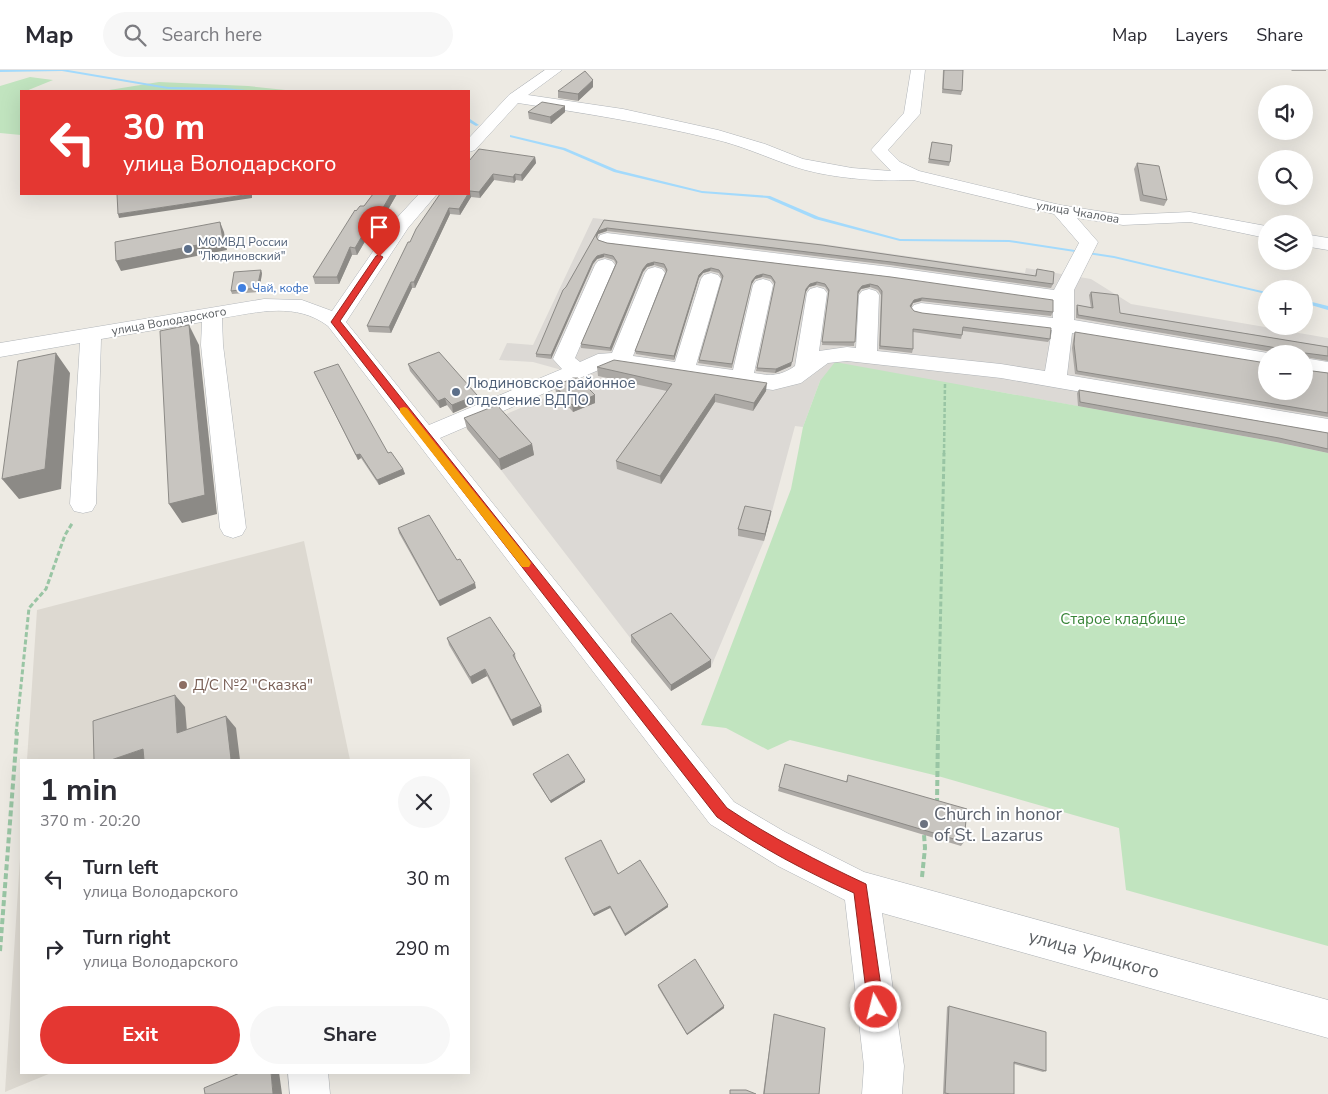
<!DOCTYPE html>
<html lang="en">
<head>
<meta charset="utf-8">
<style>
  :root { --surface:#fff; --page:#f7f7f7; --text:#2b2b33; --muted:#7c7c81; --line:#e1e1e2; --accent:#e43732 }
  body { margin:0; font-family:"Nunito Sans",sans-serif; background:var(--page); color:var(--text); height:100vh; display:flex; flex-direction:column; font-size:19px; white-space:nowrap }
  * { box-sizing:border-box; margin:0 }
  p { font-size:16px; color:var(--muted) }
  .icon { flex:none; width:28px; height:28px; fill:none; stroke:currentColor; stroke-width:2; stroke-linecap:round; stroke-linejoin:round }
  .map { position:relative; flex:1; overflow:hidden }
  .drawer { position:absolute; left:20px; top:689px; width:450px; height:315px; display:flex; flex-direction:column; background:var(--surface); border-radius:0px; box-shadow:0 5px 20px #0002 }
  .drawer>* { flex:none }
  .banner { position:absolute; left:20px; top:20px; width:450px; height:105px; border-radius:0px; box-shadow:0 5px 20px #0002; background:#e43732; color:#fff; overflow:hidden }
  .buttons { position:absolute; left:1258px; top:15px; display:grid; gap:10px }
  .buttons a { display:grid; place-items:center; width:55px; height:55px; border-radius:50%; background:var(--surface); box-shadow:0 5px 20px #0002; font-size:25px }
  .pin { position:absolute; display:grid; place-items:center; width:42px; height:42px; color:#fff; margin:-51px -21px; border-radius:50% 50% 50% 0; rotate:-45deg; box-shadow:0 0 5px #0007 }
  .pin .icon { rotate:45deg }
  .me { position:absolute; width:55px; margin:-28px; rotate:352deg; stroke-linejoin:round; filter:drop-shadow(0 0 4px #0008) }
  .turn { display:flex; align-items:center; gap:18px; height:105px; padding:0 20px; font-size:22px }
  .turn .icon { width:65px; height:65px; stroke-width:2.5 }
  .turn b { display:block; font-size:35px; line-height:42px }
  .round { display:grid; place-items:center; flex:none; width:52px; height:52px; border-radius:26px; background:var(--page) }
  .headline { display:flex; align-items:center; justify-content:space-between; height:85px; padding:0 20px }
  h1 { font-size:30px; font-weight:700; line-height:38px }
  .action { display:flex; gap:10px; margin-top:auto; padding:10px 20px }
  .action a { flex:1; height:58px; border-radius:30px; background:var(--accent); color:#fff; font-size:20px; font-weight:700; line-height:58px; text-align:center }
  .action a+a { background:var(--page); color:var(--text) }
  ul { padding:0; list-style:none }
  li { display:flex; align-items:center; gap:15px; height:70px; padding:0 20px }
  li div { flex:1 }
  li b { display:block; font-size:19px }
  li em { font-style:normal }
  header { display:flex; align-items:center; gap:30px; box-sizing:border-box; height:70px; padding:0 25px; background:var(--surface); border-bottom:1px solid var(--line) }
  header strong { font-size:24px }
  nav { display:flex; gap:28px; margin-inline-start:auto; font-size:18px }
  .search { width:350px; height:45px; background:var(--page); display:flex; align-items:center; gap:12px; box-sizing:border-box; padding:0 18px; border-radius:28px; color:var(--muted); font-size:19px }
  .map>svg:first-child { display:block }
</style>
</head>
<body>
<header>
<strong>Map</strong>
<div class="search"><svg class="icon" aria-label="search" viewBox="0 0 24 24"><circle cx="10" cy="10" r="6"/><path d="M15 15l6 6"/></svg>Search here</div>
<nav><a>Map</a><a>Layers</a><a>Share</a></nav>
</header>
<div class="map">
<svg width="1328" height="1024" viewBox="0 0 1328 1024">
  <rect width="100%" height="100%" fill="#edeae3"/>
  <path fill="#dcd9d5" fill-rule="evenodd" d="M593,148L823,174L1025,203L1026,198L1091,209L1131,234L1328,268V383L1276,372L972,317L820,311L803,357L795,356L764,471L711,597L671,621L501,400L468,360L578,314L594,309L533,292L499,290L507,273L533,275ZM1266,284H1304V321H1266Z"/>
  <path fill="#ddd9d1" d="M304,471L350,690H27L37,540Z
    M21,773V1002L51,1003L5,1022Z"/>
  <path fill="#c1e4bf" d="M30,7L53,10L26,21H21L20,24L21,25V65L0,63V16Z
    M159,12L248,16L295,21H103Z
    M835,292L1276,372L1328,383V876L1126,820L1119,758L938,706L790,670L768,680L726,658L701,655L791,419L803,357L820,311Z"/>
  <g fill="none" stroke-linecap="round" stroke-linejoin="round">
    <path fill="#a3dafc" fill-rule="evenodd" d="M0,0H68L168,17L225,18L247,20L249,21L168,19L62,1L0,2Z
      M469,49H470L479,55L476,56L469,52Z
      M510,65L565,78L617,100L702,121L770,126L819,147L900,169L1009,170L1114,186L1266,222V224L1114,188L1009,172L900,171L815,149L767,128L702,123L614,102L563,80L510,67Z
      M1304,230L1328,236V240L1304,233Z"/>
    <g stroke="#b0b4b8" stroke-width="1">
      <path id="minor" d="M545,0H562L528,25L623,39L718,60L765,74L803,89L852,98L891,101L871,80L904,43L911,0H925L920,44L888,80L900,92L919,101L1060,135L1123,145L1190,142L1266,156V168L1190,152L1123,155L1077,148L1098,172L1074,220V250L1274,284H1266V295L1072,263L1067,305L1328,349V365L1001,308L847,291L828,293L801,313L773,320L608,296L440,368L734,732L785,762L864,802L1328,930V968L882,843L904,996L902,1024H862L864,996L845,830L778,796L710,754L328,256C296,232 259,242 222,248L223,275L246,458L242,465L233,468L224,465L220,458L201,275L202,252L101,269L96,434L92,441L83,443L74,441L70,434L80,273L0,287V273L264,229L302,230L332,241L394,151L419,124H437L408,158L346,252L429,355L562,299L553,289L595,195L598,191L605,189L612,191L615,195L575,288L580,292L598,284L612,283L645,203L648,199L655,197L662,199L665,203L633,286L675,292L701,209L704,205L711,203L718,205L721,209L696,295L733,300L753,215L756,211L763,209L770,211L773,215L754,303C771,306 781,306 795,296L807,223L810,219L817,217L824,219L827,223L819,281L847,277L856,278L859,225L862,221L869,219L876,221L879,225L877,281L1001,294L1045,301L1052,260L921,245L914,243L911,239L914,235L921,233L1053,248V232L890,209L607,175L600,173L598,169L600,165L607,163L890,197L1054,220L1079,173L1054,144L913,110C877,112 826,108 792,96C766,87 740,75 713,69C648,53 583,43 518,33L475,80L469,82V68L509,25Z
        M1304,164L1328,168V180L1304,176Z
        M1304,288L1328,292V306L1304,302Z
        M288,1002H328L330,1024H290Z"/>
    </g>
    <path stroke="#99c5a4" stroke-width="2.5" stroke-dasharray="4 2" stroke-linecap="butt" d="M944,384L945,313"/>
    <path stroke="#99c5a4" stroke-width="3" stroke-dasharray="5 2.5" stroke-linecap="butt" d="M16,664L29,538L46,519L65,465L73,452
      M938,664L944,383"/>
    <path stroke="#99c5a4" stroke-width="4" stroke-dasharray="6 3" stroke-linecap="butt" d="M937,734L938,662
      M922,807L925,778L924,765
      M0,881L17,662"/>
    <use href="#minor" fill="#fff" fill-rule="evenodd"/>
  </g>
  <path fill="#aca9a5" d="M943,0H963L962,21L961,25L942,23Z
    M1291,0H1326V1H1292Z
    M593,17L578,31L558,28V21Z
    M528,42H565L551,54L529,49Z
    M932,72L950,92L949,96L928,93Z
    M535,87L536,93L522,111L516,110L514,113L494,110L480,128L471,127L460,145L450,144L415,218H412L391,263L369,262L367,256L410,172L469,91Z
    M1137,93L1167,130L1164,136L1140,131L1134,99Z
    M373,124H397L378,157L374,156L357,185H352L339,214H315L313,207L356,141L364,136Z
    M604,150L1035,206L1037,199L1053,214L1051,218L890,195L607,161L598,164L597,168L598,170L607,173L891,207L1053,242L1051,246L921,231L913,233L911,237L914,241L922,243L1050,269L1048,272L963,261L961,269L913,262V279L912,283L879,279L881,225L878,220L870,217L861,219L858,224L854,276L822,275L829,223L825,217L816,215L809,217L805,223L791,296L775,303L756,301L775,215L771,209L762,207L755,209L751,215L732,298L698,293L699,290L722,209L719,203L710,201L703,203L699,208L674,290L636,284L635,281L666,202L664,198L654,195L647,197L643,202L611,281L581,278V274L616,194L614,190L604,187L597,189L593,194L551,289L536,287V284L566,217Z
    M262,203L259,222L232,224L231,221Z
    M1091,222L1120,243L1328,277V291L1305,287V300L1328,303V347L1075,304L1072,278L1074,265L1075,262L1266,321L1304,284H1269L1270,282H1272L1076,248V239L1077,235L1091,238L1089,225Z
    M408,294L478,332L453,343L447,335L440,338L410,301Z
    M597,297L766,321L753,341L715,332L661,414L617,399L616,391L667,321L598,306Z
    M314,302L403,399L405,404L379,415L361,388L358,390Z
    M555,316L595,325V333L573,342L556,323Z
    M1079,320L1328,363V383L1276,372L1078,336L1077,323Z
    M464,348L532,374L534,385L501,400L467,359Z
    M771,441L764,471L738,466V459Z
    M398,458L457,490L476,518L440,536L399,463Z
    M631,565L711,590V597L671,621L631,572Z
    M447,568L515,584L516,590L542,642L513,656L487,606L472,614L449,575Z
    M785,694L846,712L848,705L964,772L961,776L778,721Z
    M533,704L585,712L551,733L534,707Z
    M565,788L618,804L668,835V837L625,866L610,838L594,846Z
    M658,915L724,936V938L687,965L658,917Z
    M949,936L1046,1001L1043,1002L1014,994V1024H943L947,937Z
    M774,944L819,1024H763Z"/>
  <path fill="#8c8a86" d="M593,10V17L578,31V24Z
    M565,36V42L551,54L550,47Z
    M535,87L536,93L522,111L521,105Z
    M493,104L494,110L480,128L479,122Z
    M515,104L516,110L514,113L513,107Z
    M470,121L471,127L460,145L459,139Z
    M251,124H252V128L119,148L118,144Z
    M391,124H397L378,157L376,150Z
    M449,138L450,144L415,218L414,212Z
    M372,149L374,156L357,185L355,178Z
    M220,152L224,162L227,180L121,201L116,191Z
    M607,158V161L598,164L596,170V166L598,161Z
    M350,177L352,185L339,214L337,207Z
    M604,184V187L597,189L593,194L551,289V285L593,191L597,186Z
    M654,192V195L647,197L643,202L611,281L610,278L643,199L647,194Z
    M711,198L710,201L703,203L699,208L674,290V286L699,205L704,200Z
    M261,200L262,203L259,222L257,218Z
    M763,204L762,207L755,209L751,215L732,298L752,211L756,206Z
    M411,212L412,218L391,263L389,257Z
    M817,212L816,215L809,217L805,223L791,296L775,303L776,299L806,219L810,214Z
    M870,214V217L861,219L857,225L858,221L862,216Z
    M922,228L921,231L913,233L910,240V236L914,230Z
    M189,255L199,275L217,444L182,453L169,434Z
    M56,283L70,303L61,419L19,429L2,409Z
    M767,313L766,321L753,341L754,333Z
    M715,324V332L661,414L660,406Z
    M477,325L478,332L453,343L452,335Z
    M595,325V333L573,342L572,335Z
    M445,328L447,335L440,338L438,331Z
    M532,374L534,385L501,400L499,389Z
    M360,384L361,388L358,390L356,385Z
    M403,399L405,404L379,415L377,410Z
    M771,441L770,448L764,471L765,464Z
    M475,513L476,518L440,536L438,531Z
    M711,590V597L671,621V615Z
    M485,599L487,606L472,614L470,607Z
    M175,625L185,637L188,674L177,663Z
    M541,636L542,642L513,656L511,650Z
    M226,646L236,658L240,690H229Z
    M143,679L154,690H111Z
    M585,710V712L551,733L550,731Z
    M668,835V837L625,866V864Z
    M610,836V838L594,846L593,844Z
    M724,936V938L687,965V964Z
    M271,1002H279L282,1024H273Z"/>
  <path fill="#c8c5c0" stroke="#8c8a86" d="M944,0H963L962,21L943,19Z
    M585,1L593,10L578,24L558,21Z
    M542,32L565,36L550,47L528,42Z
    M932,72L952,75L950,92L929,89Z
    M479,79L535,87L521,105L515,104L513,107L493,104L479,122L470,121L469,123V91Z
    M1137,93L1159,96L1167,130L1143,125Z
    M117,124H251L118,144Z
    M373,124H391L376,150L372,149L355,178L350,177L337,207H313L355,140L356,141L360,136H364Z
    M440,124H468L459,139L449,138L414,212H411L389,257L367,256L408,172H410L416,159Z
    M604,150L822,175L1036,206L1037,199L1054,202L1053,214L891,192L607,158L598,161L596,166L598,170L607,173L891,207L1053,230V242L922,228L914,230L910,236L914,241L922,243L1051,258L1050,269L963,257L962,265L913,259V279L880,276L882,221L878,216L870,214L862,216L858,221L855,272H822L829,220L825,214L817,212L810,214L806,219L792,292L776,299L757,298L775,212L771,206L763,204L756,206L752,211L732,294L699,290L723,206L719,200L711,198L704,200L699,205L674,286L635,281L667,200L664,194L654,192L647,194L643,199L610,278L581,274L617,192L613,186L604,184L597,186L593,191L551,285L536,284L563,220L566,217Z
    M220,152L223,170L116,191L115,172Z
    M261,200L257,218L231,221L234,202Z
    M1091,222L1118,225L1120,243L1328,277V286L1305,283V300L1328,303V343L1077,301L1074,274L1075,262L1266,293V321H1304V284H1270V282L1278,280L1277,278L1078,245L1077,235L1093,238Z
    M189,255L205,425L169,434L160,261Z
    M439,282L477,325L452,335L445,328L438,331L408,294Z
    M56,283L45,399L2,409L18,291Z
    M614,290L767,313L754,333L715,324L660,406L616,391L672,314L597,297Z
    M338,294L388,383L391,382L403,399L377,410L360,384L356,385L314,302Z
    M573,308H578L595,325L572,335L555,316Z
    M1079,320L1328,363V379L1279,368L1080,332Z
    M497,335L532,374L499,389L464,348Z
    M745,436L771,441L765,464L738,459Z
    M429,445L457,490L460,489L475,513L438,531L398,458Z
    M671,543L711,590L671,615L631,565Z
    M490,547L515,584L513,585L541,636L511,650L485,599L470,607L447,568Z
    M175,625L177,663L226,646L231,689L229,690H144L143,679L111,690H94L93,651Z
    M568,684L585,710L550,731L533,704Z
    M785,694L847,712L848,705L967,739L964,772L779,717Z
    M601,770L618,804L640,790L668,835L625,864L610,836L593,844L565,788Z
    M695,889L724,936L687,964L658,915Z
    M949,936L1046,962V1001L1014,992V1024H950L945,1023Z
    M774,944L825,958L819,1024H764Z
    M242,1002H271L273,1024H205L204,1018Z
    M730,1020H746L756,1024H730Z"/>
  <path fill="#e43732" stroke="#942420" d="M379,185L383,187L340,251L727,738C772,768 817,791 866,814L884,937L882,942L876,945L871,942L868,937L854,823C805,801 761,778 717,747L331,252L376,186Z"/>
  <path fill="#f59e0b" d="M404,337L407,338L529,490L531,493L529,497H522L400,342V338Z"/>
  <g fill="#5c6f8a" stroke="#fff" stroke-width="2">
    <circle cx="188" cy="179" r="5"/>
    <circle cx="456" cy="322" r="5"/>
  </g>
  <circle fill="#3f7fe0" stroke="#fff" stroke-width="2" cx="242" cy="218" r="5"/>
  <circle fill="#8d6e63" stroke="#fff" stroke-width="2" cx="183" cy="615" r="5"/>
  <circle fill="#6b7280" stroke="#fff" stroke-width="2" cx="924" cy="754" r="5"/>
  <g text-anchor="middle" stroke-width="4" stroke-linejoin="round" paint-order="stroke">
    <g font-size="12" fill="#5b5f63" stroke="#fff">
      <text transform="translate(1078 142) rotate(10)" y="4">улица Чкалова</text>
      <text transform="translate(169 251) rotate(-10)" y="4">улица Володарского</text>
    </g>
    <g font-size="12" fill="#4e5e75" stroke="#fff" text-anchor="start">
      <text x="198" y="176">МОМВД России<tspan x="198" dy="14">"Людиновский"</tspan></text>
    </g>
    <g font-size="12" fill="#366cbe" stroke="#fff" text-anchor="start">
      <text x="252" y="222">Чай, кофе</text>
    </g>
    <g font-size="15" fill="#4e5e75" stroke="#fff" text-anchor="start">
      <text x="466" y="318">Людиновское районное<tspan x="466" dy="17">отделение ВДПО</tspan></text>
    </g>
    <g font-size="15" fill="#388538" stroke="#fff">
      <text x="1123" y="554">Старое кладбище</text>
    </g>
    <g font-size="15" fill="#785e54" stroke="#fff" text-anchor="start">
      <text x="193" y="620">Д/С №2 "Сказка"</text>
    </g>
    <g font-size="18" fill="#5b616d" stroke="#fff" text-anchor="start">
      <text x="934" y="750">Church in honor<tspan x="934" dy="21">of St. Lazarus</tspan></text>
    </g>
    <g font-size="18" fill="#5b5f63" stroke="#fff">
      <text transform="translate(1094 884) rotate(16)" y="6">улица Урицкого</text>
    </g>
  </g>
</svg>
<div class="buttons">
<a><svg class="icon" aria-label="sound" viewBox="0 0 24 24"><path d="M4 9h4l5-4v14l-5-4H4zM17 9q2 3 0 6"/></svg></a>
<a><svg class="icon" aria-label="search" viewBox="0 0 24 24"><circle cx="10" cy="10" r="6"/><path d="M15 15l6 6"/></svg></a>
<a><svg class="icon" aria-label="layers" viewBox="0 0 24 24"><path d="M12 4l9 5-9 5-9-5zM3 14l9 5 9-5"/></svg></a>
<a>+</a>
<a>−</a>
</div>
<div class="pin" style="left:379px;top:187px;background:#d93025"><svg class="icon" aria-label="arrive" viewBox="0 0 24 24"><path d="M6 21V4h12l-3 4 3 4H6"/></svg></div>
<svg class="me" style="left:876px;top:937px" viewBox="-20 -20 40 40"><circle r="17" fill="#e43732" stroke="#fff" stroke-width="3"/><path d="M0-11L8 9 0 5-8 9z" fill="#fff"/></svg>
<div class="banner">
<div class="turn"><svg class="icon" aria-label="left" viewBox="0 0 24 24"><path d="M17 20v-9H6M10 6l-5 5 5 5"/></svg><div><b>30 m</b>улица Володарского</div></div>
</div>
<section class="drawer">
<div class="headline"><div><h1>1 min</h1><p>370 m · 20:20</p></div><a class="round"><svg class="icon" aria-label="close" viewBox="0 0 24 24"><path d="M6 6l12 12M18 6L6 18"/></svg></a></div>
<ul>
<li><svg class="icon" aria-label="left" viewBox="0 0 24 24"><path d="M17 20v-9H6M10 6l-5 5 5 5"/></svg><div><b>Turn left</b><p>улица Володарского</p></div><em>30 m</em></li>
<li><svg class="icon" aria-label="right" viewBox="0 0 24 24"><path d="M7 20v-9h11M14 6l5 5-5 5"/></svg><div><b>Turn right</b><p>улица Володарского</p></div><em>290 m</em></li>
</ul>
<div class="action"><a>Exit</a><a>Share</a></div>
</section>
</div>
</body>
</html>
